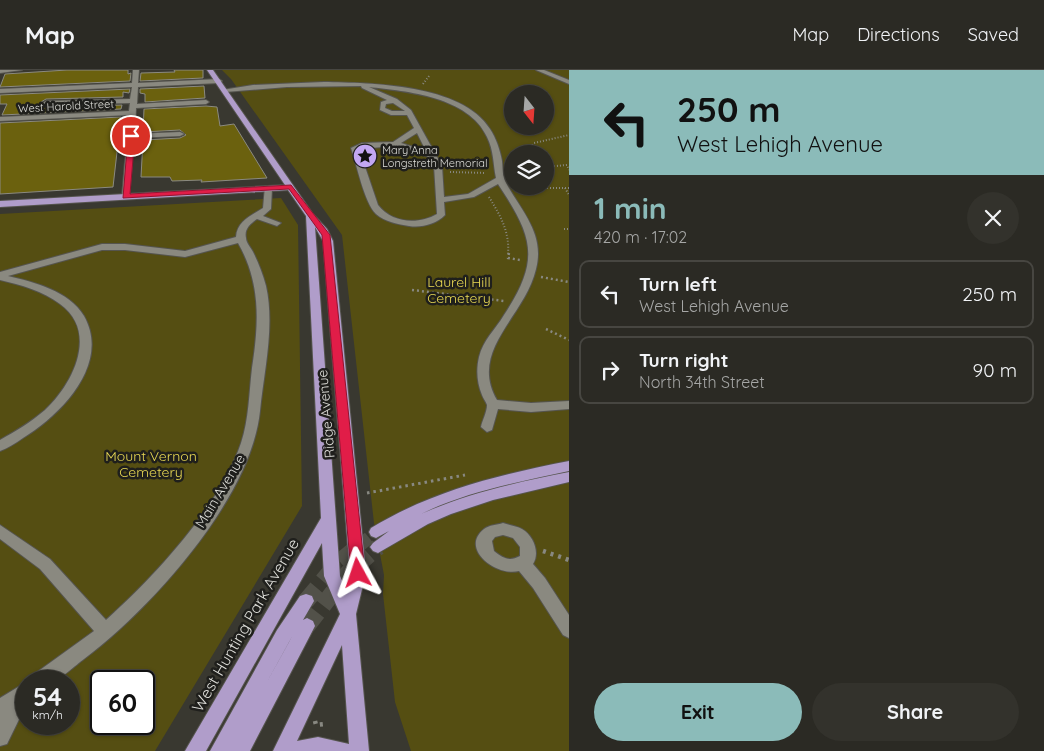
<!DOCTYPE html>
<html lang="en">
<head>
<meta charset="utf-8">
<style>
  :root { --surface:#2b2a24; --page:#33322c; --text:#f1f3f6; --muted:#a6a7a6; --line:#474641; --accent:#8bbbb9 }
  body { margin:0; font-family:Quicksand,sans-serif; background:var(--page); color:var(--text); height:100vh; display:flex; flex-direction:column; font-size:19px; white-space:nowrap }
  * { box-sizing:border-box; margin:0 }
  p { font-size:16px; color:var(--muted) }
  .icon { flex:none; width:28px; height:28px; fill:none; stroke:currentColor; stroke-width:2; stroke-linecap:round; stroke-linejoin:round }
  .map { position:relative; flex:1; overflow:hidden }
  .details { display:flex; flex-direction:column; background:var(--surface); width:475px }
  .details>* { flex:none }
  .hud { background:#8bbbb9; color:#111; overflow:hidden }
  .needle { width:32px; rotate:163deg }
  .controls { position:absolute; left:504px; top:15px; display:grid; gap:10px }
  .controls a { display:grid; place-items:center; width:50px; height:50px; border-radius:50%; background:var(--surface); box-shadow:0 1px 4px #0004,0 0 0 1px var(--line); font-size:25px }
  .speed { position:absolute; left:15px; top:600px; display:flex; gap:10px; font-size:25px; font-weight:700; text-align:center }
  .speed>* { display:grid; place-content:center; width:65px; height:65px; border-radius:50%; background:var(--surface); box-shadow:0 1px 4px #0004,0 0 0 1px var(--line); line-height:1 }
  .speed small { font-size:12px; font-weight:400 }
  .speed .limit { border:2px solid #111; border-radius:8px; background:#fff; color:#111 }
  .pin { position:absolute; display:grid; place-items:center; width:42px; height:42px; color:#fff; margin:-21px; border:2px solid #fff; border-radius:50%; box-shadow:0 1px 5px #0007 }
  .me { position:absolute; width:55px; margin:-28px; rotate:355deg; stroke-linejoin:round; filter:drop-shadow(0 0 4px #0008) }
  .turn { display:flex; align-items:center; gap:18px; height:105px; padding:0 25px; font-size:22px }
  .turn .icon { width:65px; height:65px; stroke-width:2.5 }
  .turn b { display:block; font-size:35px; line-height:42px }
  .round { display:grid; place-items:center; flex:none; width:52px; height:52px; border-radius:26px; background:var(--page) }
  .overview { display:flex; align-items:center; justify-content:space-between; height:85px; padding:0 25px }
  h1 { font-size:30px; font-weight:700; line-height:38px; color:var(--accent) }
  .action { display:flex; gap:10px; margin-top:auto; padding:10px 25px }
  .action a { flex:1; height:58px; border-radius:30px; background:var(--accent); color:#111; font-size:20px; font-weight:700; line-height:58px; text-align:center }
  .action a+a { background:var(--page); color:var(--text) }
  ul { padding:0; list-style:none }
  li { display:flex; align-items:center; gap:15px; height:68px; margin:0 10px 8px; padding:0 15px; border:2px solid var(--line); border-radius:10px }
  li div { flex:1 }
  li b { display:block; font-size:19px }
  li em { font-style:normal }
  header { display:flex; align-items:center; gap:30px; box-sizing:border-box; height:70px; padding:0 25px; background:var(--surface); border-bottom:1px solid var(--line) }
  header strong { font-size:24px }
  nav { display:flex; gap:28px; margin-inline-start:auto; font-size:18px }
  main { display:flex; flex:1; min-height:0 }
  .map>svg:first-child { display:block }
</style>
</head>
<body>
<header>
<strong>Map</strong>
<nav><a>Map</a><a>Directions</a><a>Saved</a></nav>
</header>
<main>
<div class="map">
<svg width="569" height="681" viewBox="0 0 569 681">
  <rect width="100%" height="100%" fill="#393830"/>
  <path fill="#554e12" fill-rule="evenodd" d="M222,0H569V681H411L395,632L383,524L384,505L374,453L342,165L231,9ZM512,24H545V56H512ZM512,84H545V116H512Z
    M281,128L298,155L302,436L155,681H0V144ZM26,611H69V654H26ZM101,611H144V654H101Z"/>
  <path fill="#6b610e" stroke="#8b8a81" d="M67,0H128V4L131,3L130,11L0,17L5,4Z
    M174,0H203V8L140,11L141,3L175,2Z
    M204,16L205,28L145,32V24L140,23V19Z
    M130,19L129,23L123,22V27L46,29L41,32L46,37L122,35L121,39L2,45L7,34H0V25Z
    M206,36L217,37L220,56L234,54L267,108L201,112L202,110L172,111L170,107H141L143,70L180,68L186,65L180,60L143,62L144,39Z
    M121,47L113,117L0,124V53Z"/>
  <g fill="none" stroke-linecap="round" stroke-linejoin="round">
    <path stroke="#525149" stroke-width="13" stroke-dasharray="13 7" stroke-linecap="butt" d="M359,476L376,462"/>
    <path stroke="#525149" stroke-width="17" stroke-dasharray="17 9" stroke-linecap="butt" d="M306,531L337,494L360,475
      M307,556L348,503L378,477"/>
    <g stroke="#55544e" stroke-width="2">
      <path id="minor" d="M0,0H22L0,3Z
        M133,0H139L138,13L219,9L222,11L219,13L138,17L137,34L206,30L209,32L206,34L136,38L135,64L180,62L184,64L180,66L134,68L129,129L122,127L129,45L0,51V47L129,41L130,33L46,35L43,33L46,31L130,29L132,17L0,23V19L132,13Z
        M536,0H544L569,10V14Z
        M324,12C371,13 462,14 490,59C496,68 500,80 502,91C503,98 502,106 506,113C522,142 545,164 536,199C525,247 468,280 497,330L531,333L569,331V339L531,342L498,339L492,360L487,362L481,357C482,351 487,342 487,335C486,332 483,328 482,325C477,313 476,300 479,287C483,270 495,260 504,245C541,189 533,167 498,114L474,127L444,132L445,145C436,154 422,158 409,156C398,154 385,152 376,144C364,132 357,95 351,78L362,73L393,72L414,58L407,45H391L380,40L381,32L387,30L362,18L361,16L287,17L225,22L222,20L253,15ZM369,17C407,21 469,27 487,67C494,81 493,94 496,108L468,124L444,127L442,96L411,40L397,29ZM393,33L405,41H392L385,38L386,34ZM417,63L426,81L401,73ZM395,76L429,87L434,96L437,144C418,155 392,153 378,135L359,79Z
        M265,116L272,118L271,139L263,146L281,153L277,156L257,149C250,154 244,159 246,168C246,173 252,179 254,184C259,194 263,205 266,216C275,256 264,301 260,341C251,428 152,538 84,589C76,595 61,609 53,611C47,613 37,611 30,611L33,605L94,561L40,499L0,469V455L50,489L106,550C155,506 220,436 241,373C249,349 249,323 252,298C259,253 261,213 238,173L185,187L125,180H102L8,206C34,212 69,221 84,246C111,294 61,345 23,368C16,373 8,378 0,381V370C16,361 31,352 45,340C73,314 99,262 60,234C43,221 21,215 0,210V202L102,174H125L185,181L236,167C237,151 251,146 263,138Z
        M503,453C509,455 517,456 522,459C534,466 540,483 533,494L545,508L569,545V568L563,565L533,518L519,501C497,507 459,479 484,459C489,455 497,455 503,453ZM503,465L513,468L520,477V486C509,492 503,488 494,481L492,471L495,467Z
        M23,614L26,615V635L7,674L0,676V628Z"/>
    </g>
    <g stroke="#55544e" stroke-width="2">
      <path id="major" d="M207,0H213L313,144L327,159L333,171L366,503L356,544L369,681H273L340,544L324,506L322,473L206,681H185L321,448L306,146L288,120L0,137V131L285,115ZM315,157L323,171L350,503L346,520L340,506ZM342,575L349,674L318,667L297,671Z
        M569,391V401C519,412 467,421 421,444C468,423 518,412 569,402V412L493,430L451,444L428,454L378,483L373,481L370,477L373,473L389,461L376,468L371,466L369,462L371,458C434,420 498,405 569,391Z
        M306,524L312,526L314,531L303,550L307,548L313,551L315,556L250,681H210L277,560L300,526ZM293,565L262,621L289,572Z"/>
    </g>
    <path stroke="#888881" stroke-width="2" stroke-dasharray="1 2" stroke-linecap="butt" d="M423,14L429,6
      M524,84L534,73L569,65
      M545,97L567,95L569,100
      M450,102L486,103
      M517,118H569
      M565,118L569,125
      M489,127C500,145 510,162 508,184
      M564,159H569"/>
    <path stroke="#888881" stroke-width="2.5" stroke-dasharray="2 3" stroke-linecap="butt" d="M509,183L508,188L520,190
      M541,207L569,212
      M412,220L504,231
      M546,259L569,270"/>
    <path stroke="#888881" stroke-width="3" stroke-dasharray="2.5 4" stroke-linecap="butt" d="M367,423L465,405"/>
    <path stroke="#888881" stroke-width="4.5" stroke-dasharray="3 5" stroke-linecap="butt" d="M543,481L569,490
      M315,651L316,655L325,654"/>
    <use href="#minor" fill="#8a8980" fill-rule="evenodd"/>
    <use href="#major" fill="#b09dca" fill-rule="evenodd"/>
  </g>
  <path fill="#e11d48" stroke="#92132f" d="M131,64L135,66L130,124L291,115L330,165L365,503L363,508L358,510L353,508L351,503L322,165L289,119L123,128L128,66Z"/>
  <defs>
    <g id="sight-disc" transform="scale(1.25)"><circle r="9.5" fill="#c2a7f2" stroke="#1f1f1c"/><path d="M0-6L1.8-2.2L6-1.7L2.9 1.2L3.7 5.4L0 3.3L-3.7 5.4L-2.9 1.2L-6-1.7L-1.8-2.2Z" fill="#111"/></g>
  </defs>
  <g fill-rule="evenodd">
    <use href="#sight-disc" x="365" y="86"/>
  </g>
  <g text-anchor="middle" stroke-width="5" stroke-linejoin="round" paint-order="stroke">
    <g font-size="11" fill="#ddddd8" stroke="#1f1f1c">
      <text transform="translate(66 36) rotate(-3)" y="4">West Harold Street</text>
    </g>
    <g font-size="11" fill="#ddddd8" stroke="#1f1f1c" text-anchor="start">
      <text x="382" y="84">Mary Anna<tspan x="382" dy="13">Longstreth Memorial</tspan></text>
    </g>
    <g font-size="14" fill="#e8d853" stroke="#1f1f1c">
      <text x="459" y="217">Laurel Hill<tspan x="459" dy="16">Cemetery</tspan></text>
      <text x="151" y="391">Mount Vernon<tspan x="151" dy="16">Cemetery</tspan></text>
    </g>
    <g font-size="14" fill="#ddddd8" stroke="#1f1f1c">
      <text transform="translate(326 344) rotate(-95)" y="5">Ridge Avenue</text>
      <text transform="translate(220 421) rotate(-59)" y="5">Main Avenue</text>
    </g>
    <g font-size="16" fill="#ddddd8" stroke="#1f1f1c">
      <text transform="translate(245 555) rotate(-60)" y="6">West Hunting Park Avenue</text>
    </g>
  </g>
</svg>
<div class="controls">
<a><svg class="needle" viewBox="-14 -14 28 28"><path d="M0-13l5 13h-10z" fill="#e53935"/><path d="M0 13l5-13h-10z" fill="#a6a7a6"/></svg></a>
<a><svg class="icon" aria-label="layers" viewBox="0 0 24 24"><path d="M12 4l9 5-9 5-9-5zM3 14l9 5 9-5"/></svg></a>
</div>
<div class="speed"><div>54<small>km/h</small></div><div class="limit">60</div></div>
<div class="pin" style="left:131px;top:66px;background:#d93025"><svg class="icon" aria-label="arrive" viewBox="0 0 24 24"><path d="M6 21V4h12l-3 4 3 4H6"/></svg></div>
<svg class="me" style="left:358px;top:503px" viewBox="-20 -20 40 40"><path d="M0-17L14 15 0 8-14 15z" fill="#e11d48" stroke="#fff" stroke-width="4"/></svg>
</div>
<section class="details">
<div class="hud">
<div class="turn"><svg class="icon" aria-label="left" viewBox="0 0 24 24"><path d="M17 20v-9H6M10 6l-5 5 5 5"/></svg><div><b>250 m</b>West Lehigh Avenue</div></div>
</div>
<div class="overview"><div><h1>1 min</h1><p>420 m · 17:02</p></div><a class="round"><svg class="icon" aria-label="close" viewBox="0 0 24 24"><path d="M6 6l12 12M18 6L6 18"/></svg></a></div>
<ul>
<li><svg class="icon" aria-label="left" viewBox="0 0 24 24"><path d="M17 20v-9H6M10 6l-5 5 5 5"/></svg><div><b>Turn left</b><p>West Lehigh Avenue</p></div><em>250 m</em></li>
<li><svg class="icon" aria-label="right" viewBox="0 0 24 24"><path d="M7 20v-9h11M14 6l5 5-5 5"/></svg><div><b>Turn right</b><p>North 34th Street</p></div><em>90 m</em></li>
</ul>
<div class="action"><a>Exit</a><a>Share</a></div>
</section>
</main>
</body>
</html>
